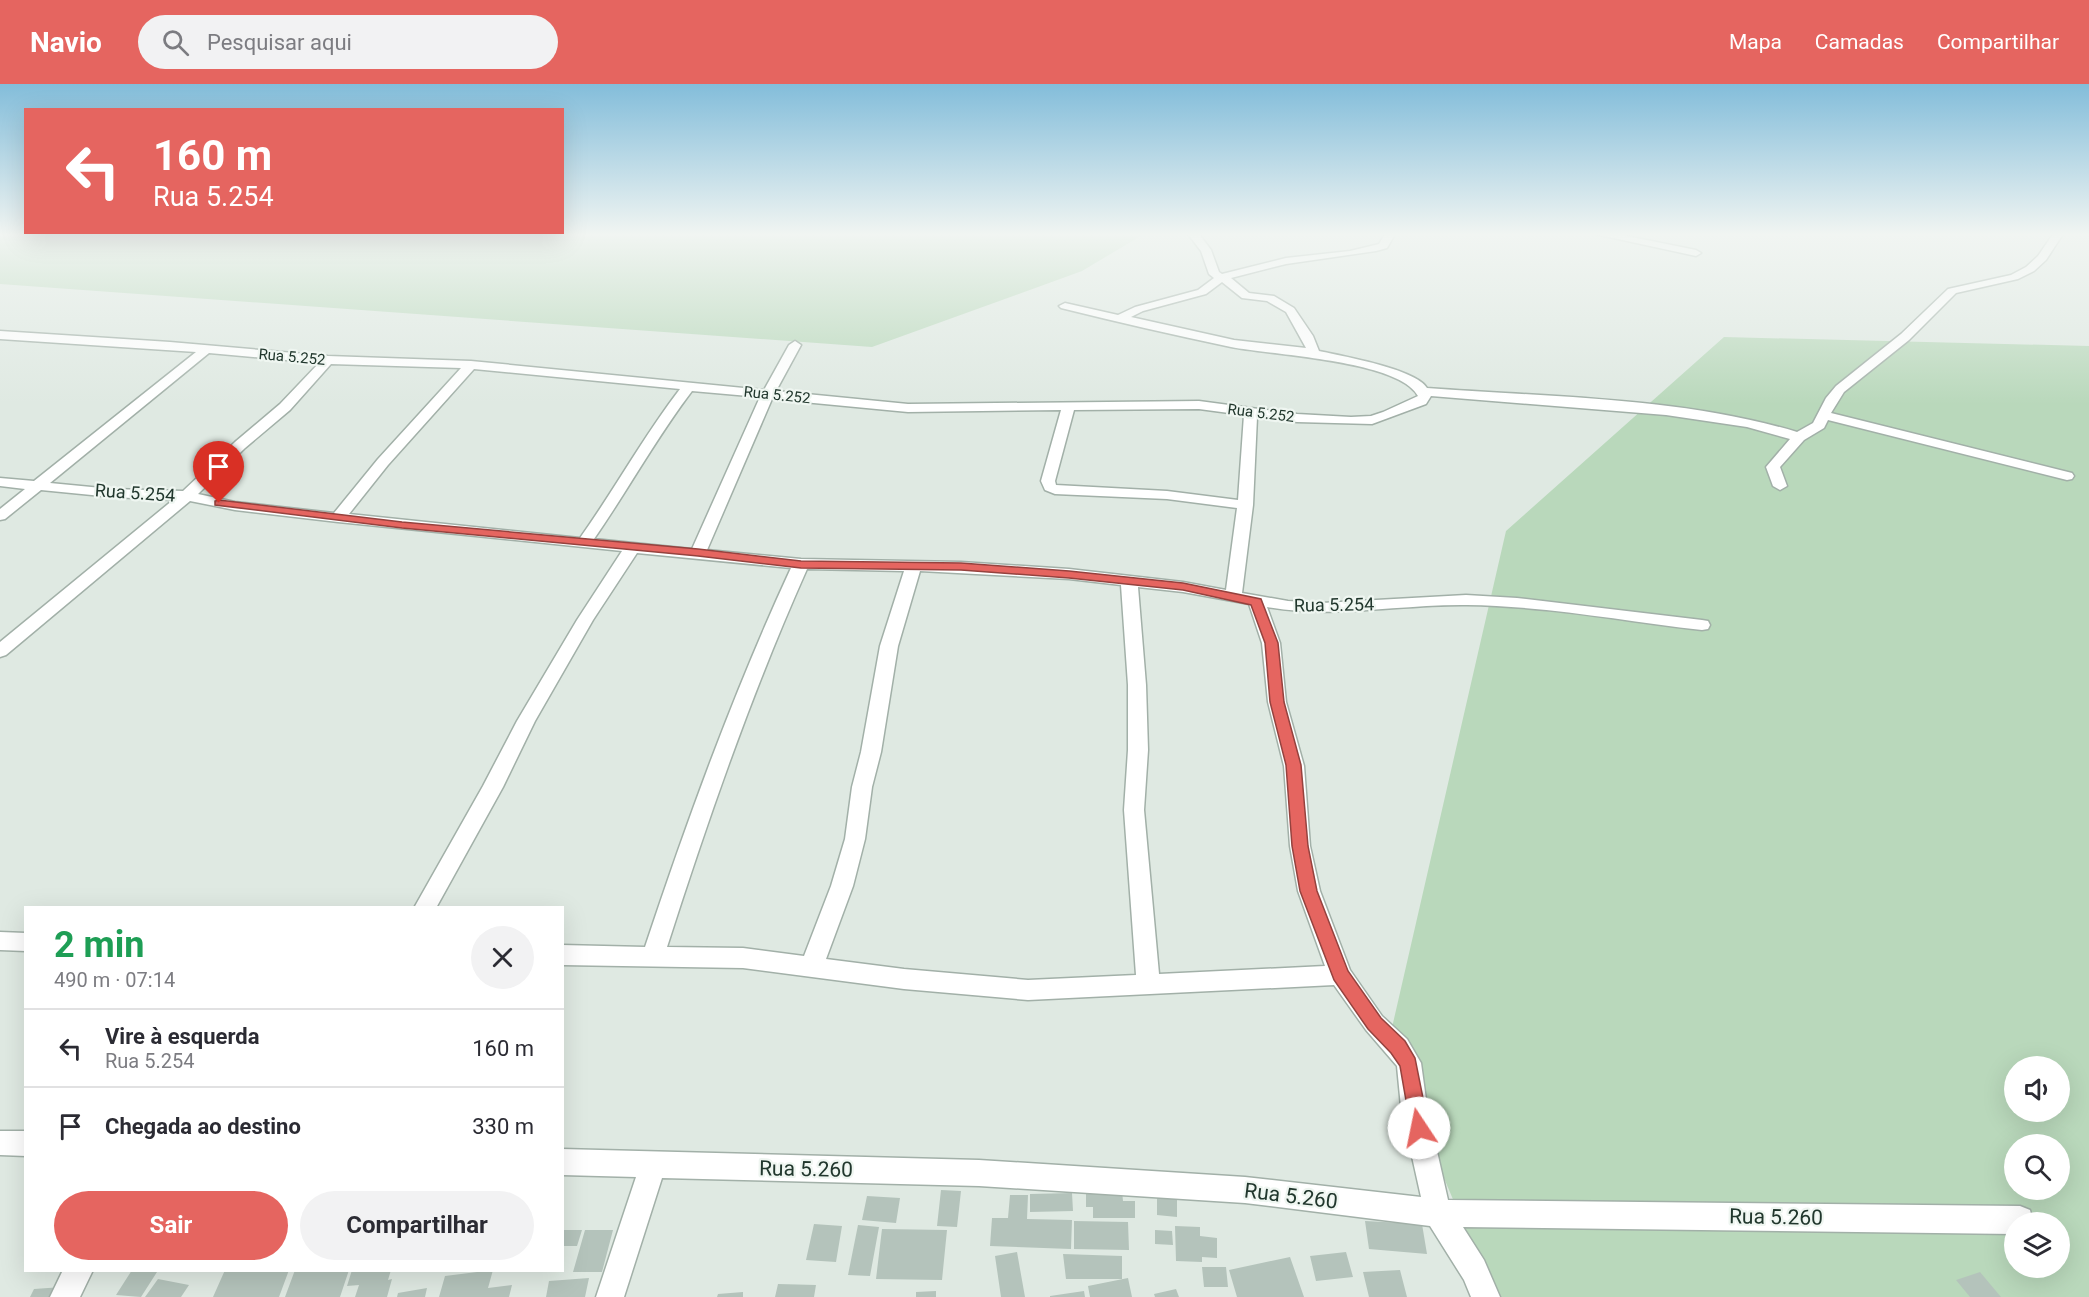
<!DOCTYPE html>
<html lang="pt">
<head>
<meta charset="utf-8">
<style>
  :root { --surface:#fff; --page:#f2f2f3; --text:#2b2b33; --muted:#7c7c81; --line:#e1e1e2; --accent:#e56560 }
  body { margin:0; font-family:Roboto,sans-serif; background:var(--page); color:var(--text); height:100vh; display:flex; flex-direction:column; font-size:22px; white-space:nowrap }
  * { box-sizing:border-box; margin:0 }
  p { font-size:20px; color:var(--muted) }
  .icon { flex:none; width:33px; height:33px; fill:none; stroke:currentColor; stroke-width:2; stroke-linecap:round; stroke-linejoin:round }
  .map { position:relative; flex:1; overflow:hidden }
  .sheet { position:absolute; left:24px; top:822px; width:540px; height:366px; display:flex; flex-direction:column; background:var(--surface); border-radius:0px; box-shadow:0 6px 24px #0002 }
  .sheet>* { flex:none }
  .top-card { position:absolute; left:24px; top:24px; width:540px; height:126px; border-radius:0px; box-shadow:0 6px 24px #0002; background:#e56560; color:#fff; overflow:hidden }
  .controls { position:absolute; left:2004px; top:972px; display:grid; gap:12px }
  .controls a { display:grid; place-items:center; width:66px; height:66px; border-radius:50%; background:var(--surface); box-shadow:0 6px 24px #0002; font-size:30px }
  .pin { position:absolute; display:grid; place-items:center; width:51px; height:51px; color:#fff; margin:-62px -26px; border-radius:50% 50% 50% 0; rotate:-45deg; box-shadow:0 0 6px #0007 }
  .pin .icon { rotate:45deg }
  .me { position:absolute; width:66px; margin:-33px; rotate:349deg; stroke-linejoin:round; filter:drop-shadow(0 0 4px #0008) }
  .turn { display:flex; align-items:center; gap:21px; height:126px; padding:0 30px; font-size:27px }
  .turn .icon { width:78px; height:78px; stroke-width:2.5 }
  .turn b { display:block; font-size:42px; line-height:51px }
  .round { display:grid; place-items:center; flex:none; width:63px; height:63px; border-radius:32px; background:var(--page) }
  .overview { display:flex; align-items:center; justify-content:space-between; height:102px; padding:0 30px }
  h1 { font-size:36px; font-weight:700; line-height:45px; color:#1e9e55 }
  .action { display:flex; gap:12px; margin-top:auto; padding:12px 30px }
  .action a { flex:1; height:69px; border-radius:36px; background:var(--accent); color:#fff; font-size:24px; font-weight:700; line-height:69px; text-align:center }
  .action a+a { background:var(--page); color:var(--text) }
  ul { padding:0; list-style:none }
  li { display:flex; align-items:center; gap:18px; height:78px; padding:0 30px; border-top:2px solid var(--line) }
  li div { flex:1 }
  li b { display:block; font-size:22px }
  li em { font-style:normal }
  header { display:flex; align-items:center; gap:36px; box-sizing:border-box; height:84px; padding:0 30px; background:var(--accent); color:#fff }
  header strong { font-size:28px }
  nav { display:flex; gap:33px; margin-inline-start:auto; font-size:21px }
  .search { width:420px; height:54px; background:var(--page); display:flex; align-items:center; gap:15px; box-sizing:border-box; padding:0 21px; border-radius:33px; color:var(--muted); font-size:22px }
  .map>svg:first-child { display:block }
</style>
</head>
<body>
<header>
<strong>Navio</strong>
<div class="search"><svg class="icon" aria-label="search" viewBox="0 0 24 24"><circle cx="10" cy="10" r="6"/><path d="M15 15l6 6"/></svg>Pesquisar aqui</div>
<nav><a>Mapa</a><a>Camadas</a><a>Compartilhar</a></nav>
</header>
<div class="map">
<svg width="2089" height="1213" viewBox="0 0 2089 1213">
  <rect width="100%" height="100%" fill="#dfe9e2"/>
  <path fill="#b9d8bb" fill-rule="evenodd" d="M0,150H1144L1082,187L872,263L0,200Z
    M1724,253L2089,262V1213H1498L1484,1189L1388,961L1506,447ZM2014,982H2060V1028H2014ZM2014,1060H2060V1106H2014ZM2014,1138H2060V1184H2014Z"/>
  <path fill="#b4c3bb" d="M941,1106L961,1107L957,1143L937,1142Z
    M1086,1107H1122L1123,1117H1135V1134H1093V1123H1086Z
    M1072,1109L1073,1127L1030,1128V1110Z
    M1157,1109H1177V1133L1157,1131Z
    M1010,1111H1028L1027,1135L1072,1136L1071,1165L990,1162L992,1134H1008Z
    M867,1112L900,1114L896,1139L862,1136Z
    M1074,1137L1128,1138L1129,1166L1074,1165Z
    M1365,1137L1422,1140L1427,1170L1369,1165Z
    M814,1140L842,1142L836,1178L806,1176Z
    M858,1141L879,1143L870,1192L848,1191Z
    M1175,1142L1200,1143V1152L1217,1154V1174L1202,1173V1178L1176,1177Z
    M882,1145L947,1146L942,1196L876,1195Z
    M564,1146H582L577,1162H562Z
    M585,1146H613L602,1188H573Z
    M1155,1146L1172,1147L1173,1161L1155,1160Z
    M1017,1168L1025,1213H1001L995,1172Z
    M1346,1168L1353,1193L1316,1197L1310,1172Z
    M1063,1170L1122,1172V1195H1066Z
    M1290,1173L1304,1213H1237L1229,1186Z
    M1202,1183H1226L1228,1203H1204Z
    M132,1186L157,1188L141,1213L116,1211Z
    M225,1186H289L279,1213H213Z
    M295,1186H349L340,1213H285Z
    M352,1186H391L388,1196L392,1195L387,1213H355L359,1201L347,1202Z
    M493,1186L488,1204L512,1201L509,1213H439L445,1192Z
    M1400,1186L1407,1213H1369L1363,1188Z
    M1980,1188L2001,1213H1970L1956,1196Z
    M589,1194L585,1213H546L549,1197Z
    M1128,1194L1132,1213H1090L1088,1202Z
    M158,1195L189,1201L181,1213H145Z
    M778,1200L816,1201L814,1213H775Z
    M62,1203L57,1213H30L34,1205Z
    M427,1204L425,1213H397L398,1209Z
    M1176,1205L1179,1213H1155L1154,1210Z
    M936,1207V1213H916V1208Z
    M1084,1207L1085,1213H1050V1212Z
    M743,1208V1213H717L718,1210Z"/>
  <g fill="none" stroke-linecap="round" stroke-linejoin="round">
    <g stroke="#a2b0a8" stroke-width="3">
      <path id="minor" d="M1188,150H1199L1211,166L1219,188L1222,190L1286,174L1350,167L1379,160L1385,150H1395L1387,164L1376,167L1286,180L1231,194L1249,209L1274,212L1294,224L1313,252L1319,267C1342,272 1416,285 1427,304C1548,313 1681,313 1797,348L1813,339L1826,314L1836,302L1901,250L1948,205L2011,191L2026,183L2038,172L2053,150H2063L2046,176L2034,187L2018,195L1956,209L1909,256L1844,308L1831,329L2072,389L2074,392L2072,395L2067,396L1828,336L1824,344L1804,356L1780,383L1787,402L1780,406L1773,402L1766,383L1790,355L1747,343L1666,331L1431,312L1426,320L1372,340L1297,338L1257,333L1253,421L1242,509L1288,517L1322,519L1466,511L1517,514L1702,536L1708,537L1710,541L1708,545L1702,546C1624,537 1545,522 1467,521C1400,520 1334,535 1267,523L1280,559L1286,618L1304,682L1310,762L1320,807L1350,886L1382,932L1407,955L1421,979L1427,1023L1448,1116L2020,1122L2030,1126L2033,1138H2014V1150L1463,1143L1484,1176L1500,1213H1471L1464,1196L1430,1142L1245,1119L979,1102L662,1094L624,1213H596L636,1093L562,1091V1065L979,1076L1245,1093L1421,1113L1401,1023L1397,982L1366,946L1334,901L1028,916L904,905L743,884L562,881V861L645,863C688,734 734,607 791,484L637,469L593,536L535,637L503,703L436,824H414L483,702L517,637L577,536L622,467L338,438L235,426L190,417L6,571L0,573V558L173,416L112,413L41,406L5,435L0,436V425L25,405L0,402V394L34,397L196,268L0,255V247L170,258L328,272L471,277L764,306L789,261L795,257L801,261L776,307L908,320L1199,317L1297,330L1351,333L1371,332L1383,328L1418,312C1399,276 1270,271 1231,263C1174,251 1117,238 1061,224L1059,222L1065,219L1118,231L1135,223L1198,206L1214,194L1209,190L1201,167ZM1222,198L1242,214L1267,217L1286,228L1306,264L1234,256L1131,233L1143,227L1206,210ZM209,269L319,279L280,320L235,358L183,407L112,405L50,399ZM331,280L461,284L378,375L334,429L235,418L198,410L245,364L290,326ZM474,285L680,305C643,353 615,405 580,454L349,430L388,381ZM692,307L760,313L692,465L594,455C628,406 656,354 692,307ZM772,315L908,328L1061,326L1041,397L1045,406L1055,410L1167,415L1237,424L1226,506L1183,498L1069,485L961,478L801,475L707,466ZM1199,325L1244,331L1238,416L1167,407L1056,401L1055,397L1074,326ZM807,485L904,487L880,562L861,668L852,703L845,755L831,802L804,872L743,864L667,863C708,735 752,608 807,485ZM920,487L1069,495L1121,501L1128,601V666L1124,726L1136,891L1028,896L904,885L826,875L853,802L865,755L872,703L881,668L898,562ZM1138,503L1183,508L1249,520L1262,559L1268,618L1284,682L1290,762L1298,807L1325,882L1159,890L1144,726L1148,666L1146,601Z
        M1595,150H1617L1696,166L1701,169L1696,172Z
        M0,848L26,849V867L0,866Z
        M0,1047H26V1072L0,1071Z
        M63,1186H93L80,1213H50Z"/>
    </g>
    <use href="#minor" fill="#fff" fill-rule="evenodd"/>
  </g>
  <linearGradient id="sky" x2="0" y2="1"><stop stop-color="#83bdda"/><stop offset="0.47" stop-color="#f1f5f2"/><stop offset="1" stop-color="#f1f5f2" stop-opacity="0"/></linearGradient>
  <rect width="2089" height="320" fill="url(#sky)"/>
  <path fill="#e56560" stroke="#95423e" stroke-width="1.5" d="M219,416L402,438L698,465L801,477L961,479L1069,487L1183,499L1261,515L1278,559L1284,618L1301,681L1308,762L1317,807L1348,887L1381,934L1405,957L1415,974L1429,1044L1426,1051L1419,1054L1412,1051L1400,982L1391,969L1368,945L1334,896L1300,807L1292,762L1286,681L1270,618L1265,559L1251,521L1183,506L1069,494L961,486L801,484L698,472L402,444L215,421V417Z"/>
  <g text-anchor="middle" stroke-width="4.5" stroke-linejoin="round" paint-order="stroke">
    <g font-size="15" fill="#21372d" stroke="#eff6f1">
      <text transform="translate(292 273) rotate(5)" y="5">Rua 5.252</text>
      <text transform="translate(777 311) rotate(6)" y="5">Rua 5.252</text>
      <text transform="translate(1261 329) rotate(7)" y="5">Rua 5.252</text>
    </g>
    <g font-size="18" fill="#21372d" stroke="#eff6f1">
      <text transform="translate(135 409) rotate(4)" y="6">Rua 5.254</text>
      <text transform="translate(1334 521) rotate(-1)" y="6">Rua 5.254</text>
    </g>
    <g font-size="21" fill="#21372d" stroke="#eff6f1">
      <text transform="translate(806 1085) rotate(1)" y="7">Rua 5.260</text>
      <text transform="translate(1291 1112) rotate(7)" y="7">Rua 5.260</text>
      <text transform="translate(1776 1133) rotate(1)" y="7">Rua 5.260</text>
    </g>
  </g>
</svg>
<div class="controls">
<a><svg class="icon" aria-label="sound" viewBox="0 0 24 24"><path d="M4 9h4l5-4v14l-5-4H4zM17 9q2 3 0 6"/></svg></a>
<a><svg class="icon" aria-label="search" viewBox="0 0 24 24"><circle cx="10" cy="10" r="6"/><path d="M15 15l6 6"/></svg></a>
<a><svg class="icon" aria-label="layers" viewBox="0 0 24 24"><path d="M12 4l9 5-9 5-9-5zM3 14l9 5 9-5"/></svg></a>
</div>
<div class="pin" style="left:219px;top:419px;background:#d93025"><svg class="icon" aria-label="arrive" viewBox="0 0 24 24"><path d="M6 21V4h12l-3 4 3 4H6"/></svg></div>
<svg class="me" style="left:1419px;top:1044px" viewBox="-20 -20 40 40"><circle r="19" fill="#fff"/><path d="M0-13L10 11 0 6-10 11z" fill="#e56560"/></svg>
<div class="top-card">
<div class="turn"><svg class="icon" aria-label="left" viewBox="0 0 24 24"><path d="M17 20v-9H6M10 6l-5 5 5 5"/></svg><div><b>160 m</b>Rua 5.254</div></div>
</div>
<section class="sheet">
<div class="overview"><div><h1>2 min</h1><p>490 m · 07:14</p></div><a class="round"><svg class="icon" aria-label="close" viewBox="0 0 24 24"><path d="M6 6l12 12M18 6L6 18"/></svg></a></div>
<ul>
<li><svg class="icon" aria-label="left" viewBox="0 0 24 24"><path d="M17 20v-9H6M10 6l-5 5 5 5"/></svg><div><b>Vire à esquerda</b><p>Rua 5.254</p></div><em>160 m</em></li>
<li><svg class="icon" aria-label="arrive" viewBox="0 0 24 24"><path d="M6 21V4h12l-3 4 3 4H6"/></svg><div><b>Chegada ao destino</b></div><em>330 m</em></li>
</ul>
<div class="action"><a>Sair</a><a>Compartilhar</a></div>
</section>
</div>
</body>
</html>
